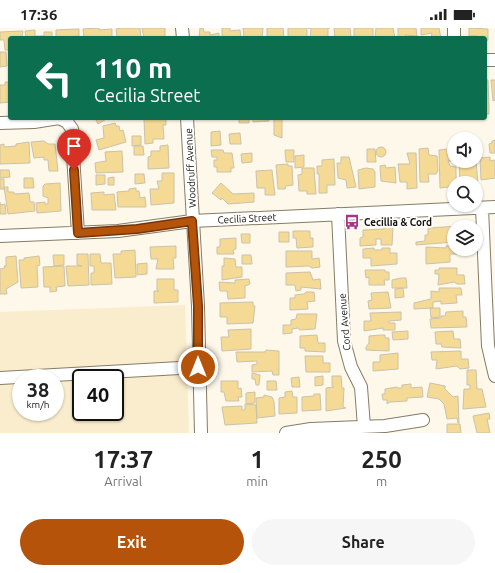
<!DOCTYPE html>
<html lang="en">
<head>
<meta charset="utf-8">
<style>
  :root { --surface:#fff; --page:#f6f6f6; --text:#222; --muted:#767676; --accent:#b45309 }
  body { margin:0; font-family:Ubuntu,sans-serif; background:var(--page); color:var(--text); height:100vh; display:flex; flex-direction:column; font-size:15px; white-space:nowrap }
  * { box-sizing:border-box; margin:0 }
  p { font-size:13px; color:var(--muted) }
  .icon { flex:none; width:22px; height:22px; fill:none; stroke:currentColor; stroke-width:2; stroke-linecap:round; stroke-linejoin:round }
  .map { position:relative; height:405px; overflow:hidden }
  .panel { display:flex; flex-direction:column; background:var(--surface); flex:1 }
  .panel>* { flex:none }
  .guide { position:absolute; left:8px; top:8px; width:479px; height:84px; border-radius:4px; box-shadow:0 1px 3px #0004; background:#0b6e4f; color:#fff; overflow:hidden }
  .fabs { position:absolute; left:447px; top:104px; display:grid; gap:8px }
  .fabs a { display:grid; place-items:center; width:36px; height:36px; border-radius:50%; background:var(--surface); box-shadow:0 1px 3px #0004; font-size:20px }
  .speed { position:absolute; left:12px; top:341px; display:flex; gap:8px; font-size:20px; font-weight:700; text-align:center }
  .speed>* { display:grid; place-content:center; width:52px; height:52px; border-radius:50%; background:var(--surface); box-shadow:0 1px 3px #0004; line-height:1 }
  .speed small { font-size:10px; font-weight:400 }
  .speed .limit { border:2px solid #111; border-radius:6px; background:#fff; color:#111 }
  .pin { position:absolute; display:grid; place-items:center; width:34px; height:34px; color:#fff; margin:-41px -17px; border-radius:50% 50% 50% 0; rotate:-45deg; box-shadow:0 0 4px #0007 }
  .pin .icon { rotate:45deg }
  .me { position:absolute; width:44px; margin:-22px; rotate:0deg; stroke-linejoin:round; filter:drop-shadow(0 0 3px #0008) }
  .turn { display:flex; align-items:center; gap:14px; height:84px; padding:0 20px; font-size:18px }
  .turn .icon { width:52px; height:52px; stroke-width:2.5 }
  .turn b { display:block; font-size:28px; line-height:34px }
  .eta { display:flex; justify-content:space-evenly; align-items:center; height:68px; text-align:center }
  .eta b { font-size:24px; font-weight:600; line-height:28px }
  .button { display:flex; gap:8px; margin-top:auto; padding:8px 20px }
  .button a { flex:1; height:46px; border-radius:24px; background:var(--accent); color:#fff; font-size:16px; font-weight:600; line-height:46px; text-align:center }
  .button a+a { background:var(--page); color:var(--text) }
  .status { display:flex; justify-content:space-between; align-items:center; height:28px; padding:0 20px; background:var(--surface); direction:ltr }
  .status svg { height:11px; fill:currentColor }
  .map>svg:first-child { display:block }
</style>
</head>
<body>
<div class="status"><b>17:36</b><svg viewBox="0 0 49 12"><path d="M0 12V9h3v3zM5 12V6h3v6zM10 12V3h3v9zM15 12V0h3v12zM26 1h20v11H26zM47 4h2v5h-2z"/></svg></div>
<div class="map">
<svg width="495" height="405" viewBox="0 0 495 405">
  <rect width="100%" height="100%" fill="#fdf8e9"/>
  <path fill="#faedcd" fill-rule="evenodd" d="M185,277L189,405H0V284ZM21,350H55V384H21ZM81,350H115V384H81Z"/>
  <path fill="#f5da96" stroke="#cbc2aa" d="M99,0V2L112,1V9L84,10L83,1Z
    M122,0H140L141,10H117L116,1Z
    M142,0H165V10H144Z
    M200,0H203L204,4H210V7L219,5V10H199Z
    M222,0H230V3L240,2L241,10H222Z
    M243,0H263L262,10H244Z
    M267,0H283L284,10H267Z
    M288,0H307V10H288Z
    M308,0H330H328V10H310L311,1Z
    M334,0H350L351,10H335Z
    M354,0H373V10H354Z
    M376,0H393L395,10H375Z
    M398,0H416L417,8L405,7L408,10H398Z
    M421,0H439L441,10H431L432,5L421,7Z
    M469,0L488,1V12L485,13V10H477V8H469Z
    M79,1V8L56,10V2Z
    M35,2V8H44V4H52V9L26,10L25,3Z
    M23,3L22,10H10L9,25V22H5L4,12H0V4Z
    M0,24H6L7,38L0,39Z
    M485,52H488L489,80V86H485Z
    M491,52H495V72L493,73Z
    M5,54H10V74L0,75V57H5Z
    M95,90H108L98,96Z
    M144,90H166V97H163L164,111H153V115L145,116Z
    M229,90H249V95H239V90Z
    M253,90H269V93L253,94Z
    M274,90H282V110L274,107Z
    M115,95L116,98H119L120,103L123,102L126,114L99,122L96,112L104,110L103,98Z
    M220,103L221,117L211,118V104Z
    M240,105L241,116H230L229,106Z
    M132,108H141V117L132,118Z
    M495,112V125H490L489,116L492,115V113Z
    M44,113L48,116H55L58,143H49L48,132H44V129L34,130L31,114Z
    M29,114L30,135L0,136V117L4,116V119L16,118V116Z
    M168,117L169,140L148,141V129L151,128V123H160V118Z
    M134,118H143L144,127H134Z
    M376 124a5 5 0 1 1 10 0a5 5 0 1 1-10 0Z
    M428,120L429,127L437,128L438,143L436,146H428L429,154H420L419,121Z
    M367,121H375L376,134H367Z
    M448,121V128V124H454V133H448L450,138L456,139V155L449,157V159L440,160L439,122Z
    M211,122H223L224,125H232L234,140H231V144H217V139H214V132H217V129H212Z
    M285,122H294V134H286Z
    M122,123L123,144L96,145L95,135L106,133L105,124Z
    M252,125V134L242,135L241,126Z
    M407,125H416L417,160L407,161V154H400L398,136H410Z
    M304,127V139L295,140V128Z
    M341,129H349L356,159L347,160L346,152L338,150L337,135H341Z
    M490,129V133L495,132V150L481,152L480,130Z
    M334,131L335,157H327V165H319V146H317V138H322V132Z
    M476,132L478,157L460,155L459,133Z
    M288,136V138H292L293,157L286,158L285,161H278L276,137Z
    M385,137L386,140L395,139L396,155L381,153L380,138Z
    M302,140H314L316,166H307V163H299L298,147L302,146Z
    M366,140L373,141L375,144V159L359,161L358,142Z
    M0,142H9L10,149L0,150Z
    M272,142L275,167H265V160H257L256,143Z
    M162,145H174V175L151,177L150,161H159L157,153H162Z
    M135,146H144L145,155L135,156Z
    M96,147H105V156L96,157Z
    M114,149V157H108V150Z
    M24,150H33L34,160H24Z
    M0,151H4V161H0Z
    M60,155L61,183L37,185L36,175L45,174V176H48V170L43,168V158L45,156Z
    M221,155L233,166L254,165V174L228,176L222,170L221,172L212,165Z
    M4,159H8V164H14V166L29,165L30,174H34L35,183L8,186Z
    M136,160V163H139L140,170L145,169L146,179H118L117,164L129,163V161Z
    M104,164V167L114,166L116,182H92L91,165Z
    M0,174V177L5,176L6,186H0Z
    M460,198L454,199V214L416,217V214L425,213V207H428V200Z
    M384,199H393L392,217H381V211H376V217L360,218V210L363,209V202L384,201Z
    M293,203H310V210H313V219L297,220L296,210H293Z
    M279,204H289V214H279Z
    M241,206H250V215H242Z
    M236,210V221L233,222L234,226H217V219H220V211Z
    M454,217L457,226H450V234L426,236V219L446,220V218Z
    M176,218V230H173L174,241H156L158,231H151L150,219Z
    M374,220V222H382V220H390V225H397V236L371,238V230H363V221Z
    M135,222L136,249L115,250L113,226H121V223Z
    M286,223H312V231L319,230L320,239L312,240L309,238L286,239Z
    M77,226H88L89,257L68,258L66,238H82L77,237Z
    M90,226H100L101,235H111L112,256L91,257V245H94V238H90Z
    M53,227H64V237L54,238Z
    M242,227H251L252,236H242Z
    M16,228L18,254L6,261L7,266H0V241L5,240L4,238H6V229Z
    M39,228L40,237L37,238L38,259L21,260L19,232H24V230Z
    M224,230L235,231L236,239H242V249L222,252V238H224Z
    M147,235V246L137,247V236Z
    M64,238L65,258L56,259L57,263L50,264V259H44L43,239Z
    M439,240H457V247H464L465,256H457L454,254L438,257L439,246H435V242H439Z
    M365,242H385V244H389V252H384L385,257H369V249L366,250Z
    M310,244L313,252L320,251L321,261L301,259V262L296,263L295,257H286V245Z
    M401,250H406L407,260H392V252Z
    M157,251H174V262H178V274L154,275V263H159L157,262Z
    M249,251L250,256L245,258V270L228,271L227,263H220L219,254L235,255V252Z
    M403,260L404,269L395,270V261Z
    M439,260H461L462,267H456L457,275L441,276V273L433,274V280L414,281V275L431,271V263L439,264Z
    M306,264H314L315,273L307,274L308,281L290,282V270H295V267L304,266Z
    M388,264L391,280L369,281L368,273L372,272L371,265Z
    M253,274V278H255L253,295L227,296V289H220V275Z
    M430,280H440V289L431,290Z
    M463,283V289H466L467,299L431,300L430,291L441,290V288H445L446,284Z
    M401,284V292L389,293V295H395V302H383V300L364,303V293H371L370,285Z
    M297,286H317L315,301L300,302L298,300L292,301V305L283,306V297H291V292L296,291Z
    M251,301V321L222,323L221,309H229L228,302Z
    M408,303V311L393,312L392,304Z
    M453,303L454,311H460L461,320L442,319L441,316H436L435,304Z
    M317,307L318,315H325V324L305,323V320H300V308Z
    M381,307H385V310H389V323L366,322V319L369,315V308Z
    M266,322L279,323V347H273L272,343L252,344V337L257,336V333L237,334L236,324H265Z
    M461,323V331H468L469,340L460,341L457,338L436,341L437,332H432L431,324Z
    M398,325V341L373,343V334H380V327Z
    M305,328H323V335H330V344H306Z
    M467,342H476L477,361H482L486,379L463,381L464,361H470V357H467Z
    M252,345L260,347L259,357H256L255,351H252Z
    M323,348V357L315,358V349Z
    M332,348H341L342,360H344L343,379L346,380L326,383V360L334,359L332,358Z
    M299,349L300,359H292L291,350Z
    M221,353H238V361L241,360L242,369H238L239,373H226L224,364H221Z
    M267,353H276L277,362H267Z
    M430,355L445,358V361L453,369L458,368L459,395H458L457,390L447,391L444,376L439,371L427,369Z
    M411,356V360L422,359L423,369L407,370V373L390,374L387,376V372H383L382,366H385V361L397,359L398,360H402V357Z
    M292,363L293,369H297V385L279,386V370L285,369V364Z
    M255,364V375L246,376V365Z
    M314,366H320L321,382L302,383V369L314,368Z
    M264,367L272,369L274,374L275,388L257,390L256,370L264,369Z
    M245,376L256,377L257,395L225,397L222,379L242,378V382H245Z
    M489,385L490,391H487L490,405H477L473,388Z
    M447,396H460L461,405H447Z"/>
  <g fill="none" stroke-linecap="round" stroke-linejoin="round">
    <g stroke="#847c66" stroke-width="14">
      <path id="minor" d="M182,0L183,10
        M454,0V10
        M485,32H495
        M187,90L198,278L201,405
        M0,95L34,94L59,90L67,94L72,101L74,109L73,127L78,205
        M482,180L488,318L495,348
        M338,186L344,313L351,339L361,359L364,399
        M0,208L118,203L192,193L495,179
        M0,350L198,339
        M286,405L311,401L385,398L423,392"/>
    </g>
    <use href="#minor" stroke="#fff" stroke-width="12"/>
  </g>
  <g fill="none" stroke-linecap="round" stroke-linejoin="round">
    <g stroke="#753606" stroke-width="10">
      <path id="route" d="M74,142L78,205L137,201L192,193L198,278V339"/>
    </g>
    <use href="#route" stroke="#b45309" stroke-width="7"/>
  </g>
  <defs>
    <g id="bus-bare" transform="scale(1.2)"><path d="M-5-6H5V4H4V6H2V4H-2V6H-4V4H-5ZM-3.5-4V0h7V-4ZM-3.5 1.2v1.5H-2V1.2ZM2 1.2v1.5H3.5V1.2Z" fill="#aa3389" stroke="#fff" stroke-width="2.5" paint-order="stroke"/></g>
  </defs>
  <g fill-rule="evenodd">
    <use href="#bus-bare" x="352" y="194"/>
  </g>
  <g text-anchor="middle" stroke-width="4" stroke-linejoin="round" paint-order="stroke">
    <g font-size="10" fill="#141109" stroke="#fff">
      <text transform="translate(190 140) rotate(-93)" y="4">Woodruff Avenue</text>
      <text transform="translate(247 190) rotate(-3)" y="4">Cecilia Street</text>
      <text transform="translate(344 294) rotate(-95)" y="4">Cord Avenue</text>
    </g>
    <g font-size="10" font-weight="bold" fill="#141109" stroke="#fff" text-anchor="start">
      <text x="364" y="198">Cecillia &amp; Cord</text>
    </g>
  </g>
</svg>
<div class="fabs">
<a><svg class="icon" aria-label="sound" viewBox="0 0 24 24"><path d="M4 9h4l5-4v14l-5-4H4zM17 9q2 3 0 6"/></svg></a>
<a><svg class="icon" aria-label="search" viewBox="0 0 24 24"><circle cx="10" cy="10" r="6"/><path d="M15 15l6 6"/></svg></a>
<a><svg class="icon" aria-label="layers" viewBox="0 0 24 24"><path d="M12 4l9 5-9 5-9-5zM3 14l9 5 9-5"/></svg></a>
</div>
<div class="speed"><div>38<small>km/h</small></div><div class="limit">40</div></div>
<div class="pin" style="left:74px;top:142px;background:#d93025"><svg class="icon" aria-label="arrive" viewBox="0 0 24 24"><path d="M6 21V4h12l-3 4 3 4H6"/></svg></div>
<svg class="me" style="left:198px;top:339px" viewBox="-20 -20 40 40"><circle r="17" fill="#b45309" stroke="#fff" stroke-width="3"/><path d="M0-11L8 9 0 5-8 9z" fill="#fff"/></svg>
<div class="guide">
<div class="turn"><svg class="icon" aria-label="left" viewBox="0 0 24 24"><path d="M17 20v-9H6M10 6l-5 5 5 5"/></svg><div><b>110 m</b>Cecilia Street</div></div>
</div>
</div>
<section class="panel">
<div class="eta">
<div><b>17:37</b><p>Arrival</p></div>
<div><b>1</b><p>min</p></div>
<div><b>250</b><p>m</p></div>
</div>
<div class="button"><a>Exit</a><a>Share</a></div>
</section>
</body>
</html>
